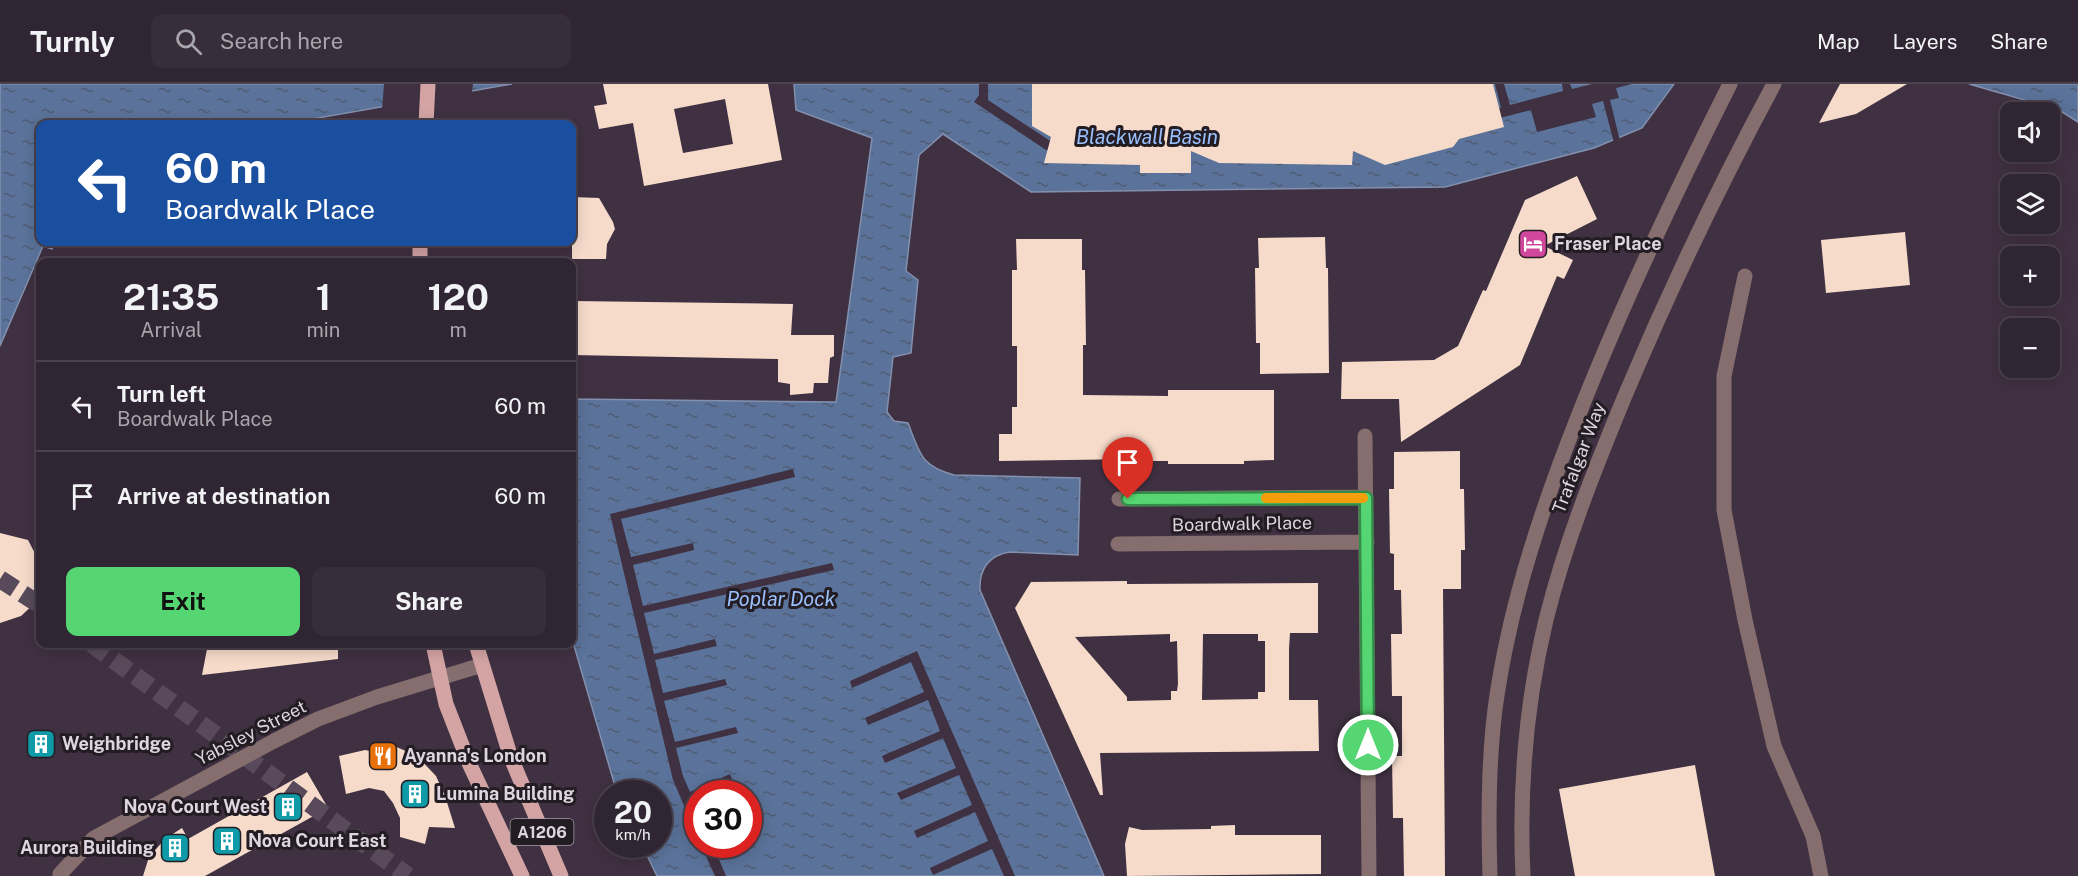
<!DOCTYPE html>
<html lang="en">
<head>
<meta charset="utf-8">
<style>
  :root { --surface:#302532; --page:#382d3a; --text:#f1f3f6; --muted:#a8a5ac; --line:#4b424d; --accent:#55d672 }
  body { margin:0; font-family:"Public Sans",sans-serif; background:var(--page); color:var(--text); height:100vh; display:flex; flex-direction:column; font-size:22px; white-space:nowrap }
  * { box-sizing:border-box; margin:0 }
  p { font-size:20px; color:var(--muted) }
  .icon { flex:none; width:33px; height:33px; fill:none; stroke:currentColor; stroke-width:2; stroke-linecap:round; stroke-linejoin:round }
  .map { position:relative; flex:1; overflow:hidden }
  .details { position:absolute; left:36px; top:174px; width:540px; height:390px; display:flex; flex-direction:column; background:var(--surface); border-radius:12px; box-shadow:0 3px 15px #0003,0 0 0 2px var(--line) }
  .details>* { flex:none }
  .guide { position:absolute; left:36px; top:36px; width:540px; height:126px; border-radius:12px; box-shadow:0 3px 15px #0003,0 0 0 2px var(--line); background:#1a4fa0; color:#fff; overflow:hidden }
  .controls { position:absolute; left:2000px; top:18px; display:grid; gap:12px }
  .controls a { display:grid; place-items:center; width:60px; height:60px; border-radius:12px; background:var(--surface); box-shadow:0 3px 15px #0003,0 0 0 2px var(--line); font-size:30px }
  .speed { position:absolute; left:594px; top:696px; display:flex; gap:12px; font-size:30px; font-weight:700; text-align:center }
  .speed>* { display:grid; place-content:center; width:78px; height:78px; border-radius:50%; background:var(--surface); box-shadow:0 3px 15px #0003,0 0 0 2px var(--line); line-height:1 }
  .speed small { font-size:15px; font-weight:400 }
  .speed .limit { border:9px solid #d22; background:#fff; color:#111 }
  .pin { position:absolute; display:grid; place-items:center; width:51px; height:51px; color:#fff; margin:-62px -26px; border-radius:50% 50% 50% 0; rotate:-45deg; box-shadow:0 0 6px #0007 }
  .pin .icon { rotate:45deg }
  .me { position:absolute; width:66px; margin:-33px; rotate:0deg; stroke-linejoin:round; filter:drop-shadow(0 0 4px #0008) }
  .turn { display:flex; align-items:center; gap:21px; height:126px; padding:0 30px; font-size:27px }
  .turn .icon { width:78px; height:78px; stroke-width:2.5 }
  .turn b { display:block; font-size:42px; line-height:51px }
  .eta { display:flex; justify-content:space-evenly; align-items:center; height:102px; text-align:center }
  .eta b { font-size:36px; font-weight:700; line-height:42px }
  .primary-button { display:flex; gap:12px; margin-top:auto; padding:12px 30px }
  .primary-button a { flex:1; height:69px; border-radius:12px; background:var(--accent); color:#111; font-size:24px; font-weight:700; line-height:69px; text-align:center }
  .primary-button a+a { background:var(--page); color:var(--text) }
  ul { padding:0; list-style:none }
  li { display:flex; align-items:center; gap:18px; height:90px; padding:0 30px; border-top:2px solid var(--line) }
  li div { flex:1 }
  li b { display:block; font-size:22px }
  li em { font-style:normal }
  header { display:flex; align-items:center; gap:36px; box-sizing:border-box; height:84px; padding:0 30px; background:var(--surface); border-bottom:2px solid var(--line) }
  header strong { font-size:28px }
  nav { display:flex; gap:33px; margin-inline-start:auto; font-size:21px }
  .search { width:420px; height:54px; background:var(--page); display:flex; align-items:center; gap:15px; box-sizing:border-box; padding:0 21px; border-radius:12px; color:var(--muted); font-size:22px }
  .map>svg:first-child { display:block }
</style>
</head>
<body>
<header>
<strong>Turnly</strong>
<div class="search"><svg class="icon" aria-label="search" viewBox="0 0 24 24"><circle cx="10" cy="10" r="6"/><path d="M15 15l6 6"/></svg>Search here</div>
<nav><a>Map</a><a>Layers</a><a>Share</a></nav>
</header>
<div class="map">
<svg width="2078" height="792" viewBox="0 0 2078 792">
  <defs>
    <pattern id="water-ripples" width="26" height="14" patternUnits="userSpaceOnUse" patternTransform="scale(1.5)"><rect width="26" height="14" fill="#5b739a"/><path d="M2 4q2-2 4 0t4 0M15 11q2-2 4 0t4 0" fill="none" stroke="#505c73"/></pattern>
  </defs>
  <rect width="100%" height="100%" fill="#403142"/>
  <path fill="url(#water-ripples)" stroke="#8390af" stroke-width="1.5" fill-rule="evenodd" d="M0,0H512L284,40H40V158H55L52,165L43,162L0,262Z
    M794,0H1674L1642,44L1594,64L1445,103L1031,108L943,50L919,71L906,187L918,196L911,269L893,273L887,328L894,337L908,339C920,369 920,382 954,391L1080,394L1078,471L1010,468C989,471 979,485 980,506L1104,792H657L642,761L658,760V710L617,709L572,555V315L836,318L872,54L796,26ZM698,710H748V760H698Z
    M1969,0H2078V38L2059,26Z"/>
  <path fill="#403142" d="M384,0H473L472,8L443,15L382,26Z
    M979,0H988V16L1052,58L1286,0L1447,38L1501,24L1495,0H1504L1510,21L1563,7L1562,0H1570L1572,5L1592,0H1632L1616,4L1619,14L1610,16L1620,57L1614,59L1603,17L1592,20L1596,33L1537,48L1531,26L1373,67L1046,66L974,18L979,11Z
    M793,385L795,393L621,435L631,473L693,459L694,466L633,481L643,522L832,479L834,486L644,529L654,570L715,555L717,562L655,576L663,609L725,595L727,601L664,617L675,658L736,643L738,649L676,664L683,692L690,708L730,690L732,695L692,712L697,726V752L673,696L610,430Z
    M917,567L1015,792H1004L992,765L933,791L930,784L988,757L975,728L917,754L914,747L972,721L959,691L901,716L897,709L956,684L943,654L885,679L882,672L940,647L928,616L868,641L865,634L924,608L911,578L852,604L850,597Z
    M701,761H712L715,768L732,761H744L718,773L726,792H715Z"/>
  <path fill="#f6dbcb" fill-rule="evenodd" d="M603,0H768L782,76L644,102L633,39L599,45L594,22L607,20ZM725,15L733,60L683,69L674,25Z
    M1032,0H1493L1504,43L1459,55L1453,63L1385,81L1353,67L1352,81L1219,79L1191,67V89H1140V81L1044,79L1051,53L1032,42Z
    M1840,0H1907L1856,30L1819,39Z
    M1577,92L1597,135L1544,162L1573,176L1564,195L1557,192L1520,281L1401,358L1399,315H1341L1342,278L1434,276L1458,262L1483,206L1486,207L1525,116Z
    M572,113L599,114L613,138L615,145L607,160L606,175H572Z
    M1905,148L1910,201L1826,209L1821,156Z
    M1325,153L1326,184H1328L1329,289L1260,290V259H1256L1255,184H1259L1258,154Z
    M1016,155H1082V186H1085L1086,261H1083V311L1168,312V306H1274V376L1244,377V380H1168V377H1138V375L999,377V350H1012V323H1017V262H1012V186H1017Z
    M572,217L793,220L791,251H834V272L830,274L828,299H814L813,309L790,311V300L778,298V275L572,271Z
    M1460,367V405H1464L1465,466H1461V505H1443L1445,792H1404L1403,734H1393L1392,672H1402V612H1392L1391,550H1402L1401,506H1394V470L1390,469L1389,405H1394V368Z
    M0,449L28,456L40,479V509L36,518L21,532L0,539Z
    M1127,497V500L1318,499V549H1290L1289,565V616H1318L1319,667L1100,669L1103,711H1100L1015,524L1031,498ZM1170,550V558L1177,557L1178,600L1177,607H1171V616L1127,617V613L1075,553ZM1203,550H1258V557H1265V608H1258V615L1202,616Z
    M208,560H338V575L202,591Z
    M392,661L417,672L436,692L445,712L455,744L429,743L425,760L400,753V734L393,719L384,707L369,704L346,710L339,672L365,666L386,670Z
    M1695,681L1715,792H1575L1559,705Z
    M307,688L328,724L205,792H143L149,773L165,755L182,744L188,755Z
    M1235,741V751H1321V790L1127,792L1125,760L1129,743L1142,746L1211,745V742Z"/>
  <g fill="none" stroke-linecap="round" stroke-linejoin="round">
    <path stroke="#584a5a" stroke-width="18" stroke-dasharray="18 9" stroke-linecap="butt" d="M0,495L40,521
      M92,560L408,792"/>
    <path stroke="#866e6e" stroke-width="15" d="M1745,192L1724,292V426L1745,536L1774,662L1813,752L1821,792
      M1365,352L1369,792
      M1119,415L1366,413
      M1118,460L1367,458
      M62,792L60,790L94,754L274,657L318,635L377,613L482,581
      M1490,792C1488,732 1488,670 1497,611C1512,512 1544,418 1581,325C1625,214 1676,107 1730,0
      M1523,792C1519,707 1526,619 1546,536C1565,459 1594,387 1624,314C1669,207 1719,102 1774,0"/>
    <path stroke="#d4a4a4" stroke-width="15" d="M426,40L428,0
      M420,178V158
      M433,560L446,620L469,679L522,792
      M476,560L511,674L561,792"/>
  </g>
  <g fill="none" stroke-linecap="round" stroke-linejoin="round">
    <g stroke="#378b4a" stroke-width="15">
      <path id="route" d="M1128,415L1366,414L1368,661"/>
    </g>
    <use href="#route" stroke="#55d672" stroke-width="10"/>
    <path stroke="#f59e0b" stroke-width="10" d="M1266,414H1363"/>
  </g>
  <defs>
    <g id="hotel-square" transform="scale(1.5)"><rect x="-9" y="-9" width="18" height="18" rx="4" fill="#d1479c" stroke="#231c23"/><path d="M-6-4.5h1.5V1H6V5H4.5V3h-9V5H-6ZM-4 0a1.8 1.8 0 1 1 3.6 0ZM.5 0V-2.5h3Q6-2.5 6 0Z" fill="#fff"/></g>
    <g id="building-square" transform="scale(1.5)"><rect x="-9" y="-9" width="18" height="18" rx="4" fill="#0f9aa8" stroke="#231c23"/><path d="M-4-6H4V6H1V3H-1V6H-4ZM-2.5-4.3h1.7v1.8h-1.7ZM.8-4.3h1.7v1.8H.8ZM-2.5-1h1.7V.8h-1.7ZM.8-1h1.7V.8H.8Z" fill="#fff"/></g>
    <g id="restaurant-square" transform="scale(1.5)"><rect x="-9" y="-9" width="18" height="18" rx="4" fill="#e8710a" stroke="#231c23"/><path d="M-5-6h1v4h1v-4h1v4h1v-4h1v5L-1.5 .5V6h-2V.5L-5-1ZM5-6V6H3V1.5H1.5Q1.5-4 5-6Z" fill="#fff"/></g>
  </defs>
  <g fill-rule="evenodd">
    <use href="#hotel-square" x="1533" y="160"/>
    <use href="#building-square" x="41" y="660"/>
    <use href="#restaurant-square" x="383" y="672"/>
    <use href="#building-square" x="415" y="710"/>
    <use href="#building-square" x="288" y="723"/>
    <use href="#building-square" x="227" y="757"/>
    <use href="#building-square" x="175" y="764"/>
  </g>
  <g text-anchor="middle" stroke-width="6" stroke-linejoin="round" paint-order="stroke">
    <rect fill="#231c23" stroke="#a79ea7" stroke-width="1.5" x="510.5" y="735" width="63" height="26" rx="4.5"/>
    <g font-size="16" font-weight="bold" fill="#dfd5e0">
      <text x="542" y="754">A1206</text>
    </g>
    <g font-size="18" font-weight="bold" fill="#dfd5e0" stroke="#231c23" text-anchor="start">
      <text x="1554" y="166">Fraser Place</text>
      <text x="62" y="666">Weighbridge</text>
      <text x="404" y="678">Ayanna's London</text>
      <text x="436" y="716">Lumina Building</text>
      <text x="267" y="729" text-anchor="end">Nova Court West</text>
      <text x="248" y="763">Nova Court East</text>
      <text x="154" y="770" text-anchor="end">Aurora Building</text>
    </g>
    <g font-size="18" fill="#dfd5e0" stroke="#231c23">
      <text transform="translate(1579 374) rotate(-69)" y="6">Trafalgar Way</text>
      <text transform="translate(1242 440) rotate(-1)" y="6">Boardwalk Place</text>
      <text transform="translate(251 649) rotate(-27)" y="6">Yabsley Street</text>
    </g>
    <g font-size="20" font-style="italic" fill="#9ac0fe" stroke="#231c23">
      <text x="1147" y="60">Blackwall Basin</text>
      <text x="781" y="522">Poplar Dock</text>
    </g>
  </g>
</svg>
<div class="controls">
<a><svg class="icon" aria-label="sound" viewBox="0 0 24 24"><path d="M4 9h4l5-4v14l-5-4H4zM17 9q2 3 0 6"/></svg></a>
<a><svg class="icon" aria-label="layers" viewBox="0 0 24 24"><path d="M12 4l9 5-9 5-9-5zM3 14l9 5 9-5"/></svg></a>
<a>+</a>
<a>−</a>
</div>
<div class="speed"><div>20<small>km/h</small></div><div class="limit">30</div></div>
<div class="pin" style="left:1128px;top:415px;background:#d93025"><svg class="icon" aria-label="arrive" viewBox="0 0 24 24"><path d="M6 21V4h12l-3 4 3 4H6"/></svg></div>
<svg class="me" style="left:1368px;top:661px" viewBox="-20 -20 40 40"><circle r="17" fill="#55d672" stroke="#fff" stroke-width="3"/><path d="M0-11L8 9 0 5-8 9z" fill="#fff"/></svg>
<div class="guide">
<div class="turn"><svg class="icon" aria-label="left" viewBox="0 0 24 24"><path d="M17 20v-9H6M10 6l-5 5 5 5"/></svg><div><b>60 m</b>Boardwalk Place</div></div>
</div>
<section class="details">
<div class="eta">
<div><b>21:35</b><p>Arrival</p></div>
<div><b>1</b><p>min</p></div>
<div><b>120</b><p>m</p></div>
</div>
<ul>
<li><svg class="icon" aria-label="left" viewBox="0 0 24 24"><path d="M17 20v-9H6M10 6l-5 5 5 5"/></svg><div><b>Turn left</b><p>Boardwalk Place</p></div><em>60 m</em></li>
<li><svg class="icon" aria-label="arrive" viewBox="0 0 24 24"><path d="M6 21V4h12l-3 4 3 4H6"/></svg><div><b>Arrive at destination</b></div><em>60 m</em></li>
</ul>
<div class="primary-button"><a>Exit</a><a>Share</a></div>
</section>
</div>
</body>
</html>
